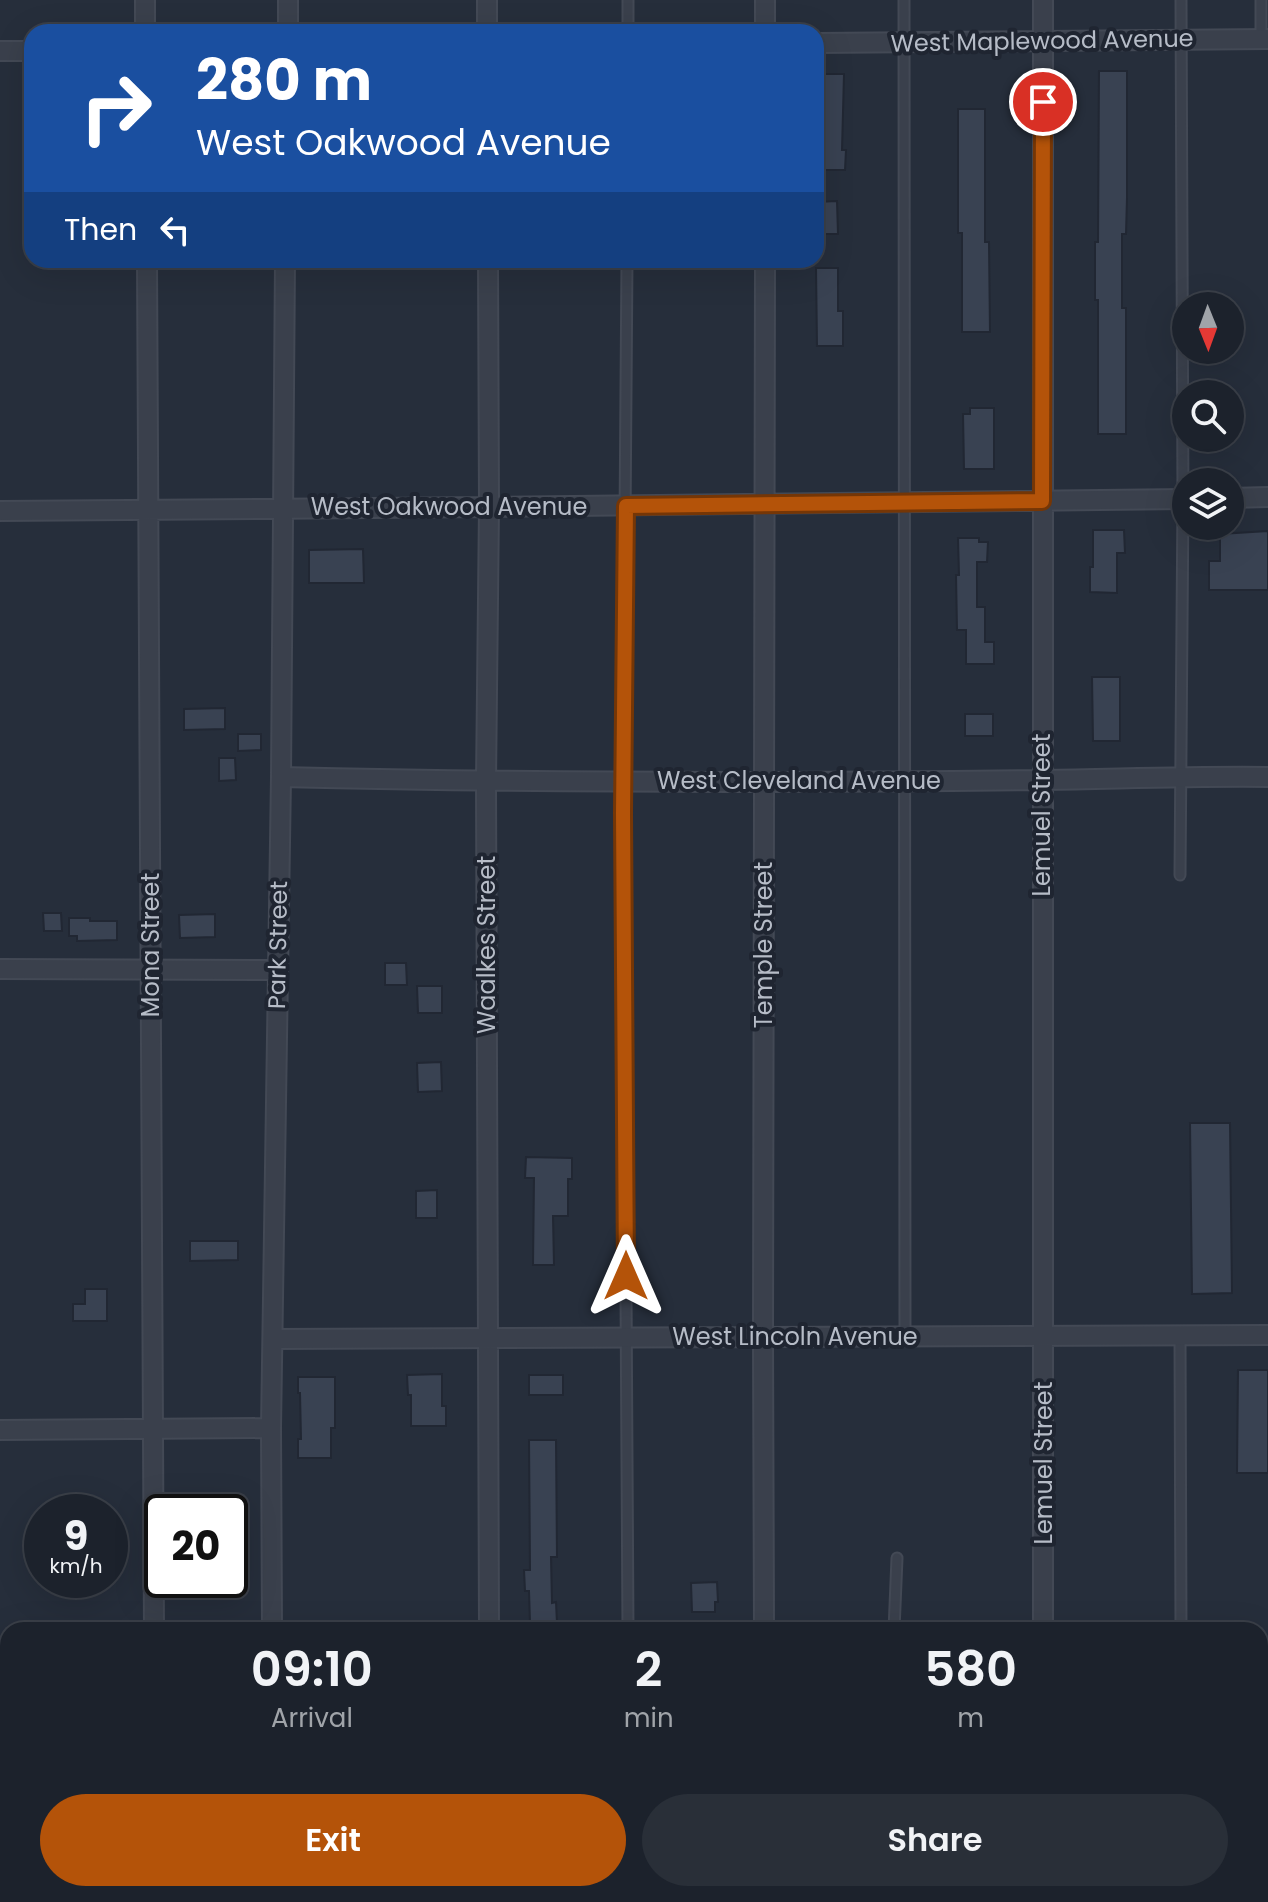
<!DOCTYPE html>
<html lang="en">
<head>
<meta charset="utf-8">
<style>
  :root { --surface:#1c222c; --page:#292f38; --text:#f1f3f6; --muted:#a0a4a9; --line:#3a3f48; --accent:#b45309 }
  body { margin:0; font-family:Poppins,sans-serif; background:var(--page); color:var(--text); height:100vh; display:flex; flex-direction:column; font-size:30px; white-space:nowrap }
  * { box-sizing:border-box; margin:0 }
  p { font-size:26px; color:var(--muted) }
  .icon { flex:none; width:44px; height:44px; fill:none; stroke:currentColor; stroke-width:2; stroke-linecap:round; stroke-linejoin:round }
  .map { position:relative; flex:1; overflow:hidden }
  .sheet { position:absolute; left:0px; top:1622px; width:1268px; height:280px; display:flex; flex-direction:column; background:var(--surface); border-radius:24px 24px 0 0; box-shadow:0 8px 32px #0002,0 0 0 2px var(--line) }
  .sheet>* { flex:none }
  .hud { position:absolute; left:24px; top:24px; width:800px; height:244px; border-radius:24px; box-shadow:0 8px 32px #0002,0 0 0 2px var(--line); background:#1a4fa0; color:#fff; overflow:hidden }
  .needle { width:52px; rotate:179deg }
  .fabs { position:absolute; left:1172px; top:292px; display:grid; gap:16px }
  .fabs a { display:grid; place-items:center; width:72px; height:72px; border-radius:50%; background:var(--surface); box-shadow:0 8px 32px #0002,0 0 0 2px var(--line); font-size:40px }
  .speed { position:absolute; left:24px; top:1494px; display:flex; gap:16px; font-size:40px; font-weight:700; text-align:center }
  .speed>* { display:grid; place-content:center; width:104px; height:104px; border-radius:50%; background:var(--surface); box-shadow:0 8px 32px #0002,0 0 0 2px var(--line); line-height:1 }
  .speed small { font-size:20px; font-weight:400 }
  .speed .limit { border:4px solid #111; border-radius:12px; background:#fff; color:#111 }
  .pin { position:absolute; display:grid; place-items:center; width:68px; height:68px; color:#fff; margin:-34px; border:4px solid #fff; border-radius:50%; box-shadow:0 2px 8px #0007 }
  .me { position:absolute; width:88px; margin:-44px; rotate:0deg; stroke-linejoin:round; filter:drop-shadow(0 0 6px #0008) }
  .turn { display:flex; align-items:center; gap:28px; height:168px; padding:0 40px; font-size:36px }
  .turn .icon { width:104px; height:104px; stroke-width:2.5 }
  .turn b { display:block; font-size:56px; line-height:68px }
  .then { display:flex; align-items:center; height:76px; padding:0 40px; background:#0003; gap:16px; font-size:30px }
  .eta { display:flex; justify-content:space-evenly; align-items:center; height:136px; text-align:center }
  .eta b { font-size:48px; font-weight:600; line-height:56px }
  .cta { display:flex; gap:16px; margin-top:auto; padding:16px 40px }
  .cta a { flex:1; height:92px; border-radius:48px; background:var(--accent); color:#fff; font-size:32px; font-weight:600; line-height:92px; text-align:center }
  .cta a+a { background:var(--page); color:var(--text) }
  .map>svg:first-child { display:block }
</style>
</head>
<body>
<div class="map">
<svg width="1268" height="1902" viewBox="0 0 1268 1902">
  <rect width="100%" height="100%" fill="#262e3b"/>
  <path fill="#394252" stroke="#212733" stroke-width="2" d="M1099,71H1127V198L1126,234H1122V308H1126V434H1098V300H1095V242H1098Z
    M817,74H844L842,150H846L845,170H816Z
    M958,109H985V242H989L990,332H962V233H958Z
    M837,201L838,234H816V202Z
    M816,268H838V311H843V346H817Z
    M970,408H994V469H964L963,414H970Z
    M1093,530H1124L1125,553H1117V593L1090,592V567H1093Z
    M1268,531V590H1209V561H1220V534Z
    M958,538H979V542H988L987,562H977V607H985V642H994V664H966V630H957L956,575H959Z
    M363,549L364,583H309V550Z
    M1092,677H1120V741H1093Z
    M225,708V729L184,730V709Z
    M965,714H993V736H965Z
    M238,734H261V750L238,751Z
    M219,758H235L236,780L219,781Z
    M43,913H61L62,931H44Z
    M215,914V937L180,938L179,915Z
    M69,918H90V921H117V940L77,941V936H69Z
    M385,963H406L407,985H385Z
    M417,986H442V1013H418Z
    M441,1062L442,1091L418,1092L417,1063Z
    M1190,1123H1230L1232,1293L1192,1294Z
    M526,1157L572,1158V1179H568V1216H553L554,1265H533L534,1178H525Z
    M437,1190V1218H416V1191Z
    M190,1241H238V1260L190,1261Z
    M85,1289H107V1321H73V1304H85Z
    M1238,1370H1268V1473H1237Z
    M442,1374V1406H446V1426H411V1395H408L407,1375Z
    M529,1375H563V1395H529Z
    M298,1377H335V1428H331V1458H298V1439H301L300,1393H298Z
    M529,1440H556L557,1557H551L552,1603L556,1602L557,1623H530L529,1591H525L524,1570H530Z
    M717,1582L718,1602H715V1612H692L691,1583Z"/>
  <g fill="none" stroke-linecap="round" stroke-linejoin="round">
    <g stroke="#434955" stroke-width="13">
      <path id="service" d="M904,0L905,1336
        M628,32V0
        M1261,39V0
        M627,260L623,782L628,1630
        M1180,875L1183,499L1181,0
        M1180,1336L1181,1630
        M894,1630L897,1558
        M629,1894V1902
        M907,1894V1902
        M1182,1902V1894"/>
    </g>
    <g stroke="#434955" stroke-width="22">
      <path id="minor" d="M145,0V32
        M1043,0V1630
        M288,32V0
        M487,32V0
        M765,32V0
        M816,43L1268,39
        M0,51H32
        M147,260L154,1630
        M488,260L489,507L486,782L489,1630
        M1230,498L1268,497
        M0,511L489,507L1186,499
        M281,777C535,783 790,783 1044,780C1119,779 1193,776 1268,777
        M0,969L277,970
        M273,1339L1268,1335
        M0,1430L271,1428
        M272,1630L271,1428L281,777L285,260
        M764,1630L763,1337L765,260
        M766,1894V1902
        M1043,1894V1902"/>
    </g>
    <g stroke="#434955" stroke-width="28">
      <path id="tertiary" d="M1260,1891H1268
        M0,1896L480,1894"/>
    </g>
    <use href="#service" stroke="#3a404c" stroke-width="9"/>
    <use href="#minor" stroke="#3a404c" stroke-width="18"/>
    <use href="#tertiary" stroke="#3a404c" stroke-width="24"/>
  </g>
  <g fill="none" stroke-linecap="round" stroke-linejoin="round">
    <g stroke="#753606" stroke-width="20">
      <path id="route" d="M626,1276L623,813L626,506L1042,501L1043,102"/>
    </g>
    <use href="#route" stroke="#b45309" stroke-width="14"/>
  </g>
  <g text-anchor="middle" stroke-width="8" stroke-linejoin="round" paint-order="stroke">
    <g font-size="24" fill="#b6bcc7" stroke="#1f2531">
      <text transform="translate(1042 41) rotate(-1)" y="8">West Maplewood Avenue</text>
      <text x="449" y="515">West Oakwood Avenue</text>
      <text x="799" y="789">West Cleveland Avenue</text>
      <text transform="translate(1042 815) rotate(-90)" y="8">Lemuel Street</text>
      <text transform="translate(151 945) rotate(-90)" y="8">Mona Street</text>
      <text transform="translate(278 945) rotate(-89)" y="8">Park Street</text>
      <text transform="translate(487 945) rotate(-90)" y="8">Waalkes Street</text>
      <text transform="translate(764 945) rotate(-90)" y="8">Temple Street</text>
      <text x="795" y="1345">West Lincoln Avenue</text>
      <text transform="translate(1044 1463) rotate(-90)" y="8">Lemuel Street</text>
    </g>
  </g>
</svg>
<div class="fabs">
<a><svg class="needle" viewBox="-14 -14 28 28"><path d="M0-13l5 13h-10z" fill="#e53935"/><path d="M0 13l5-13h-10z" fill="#a0a4a9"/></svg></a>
<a><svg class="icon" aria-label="search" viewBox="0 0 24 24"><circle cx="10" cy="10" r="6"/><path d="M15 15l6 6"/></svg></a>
<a><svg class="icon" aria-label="layers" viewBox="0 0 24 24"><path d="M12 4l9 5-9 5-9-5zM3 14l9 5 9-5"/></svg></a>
</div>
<div class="speed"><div>9<small>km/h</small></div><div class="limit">20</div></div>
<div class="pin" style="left:1043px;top:102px;background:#d93025"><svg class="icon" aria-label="arrive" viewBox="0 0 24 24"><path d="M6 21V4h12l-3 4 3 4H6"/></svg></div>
<svg class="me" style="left:626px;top:1276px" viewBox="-20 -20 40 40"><path d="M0-17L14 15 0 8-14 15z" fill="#b45309" stroke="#fff" stroke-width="4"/></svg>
<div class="hud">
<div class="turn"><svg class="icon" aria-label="right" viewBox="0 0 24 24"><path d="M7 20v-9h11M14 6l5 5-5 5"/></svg><div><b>280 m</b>West Oakwood Avenue</div></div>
<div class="then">Then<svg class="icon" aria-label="left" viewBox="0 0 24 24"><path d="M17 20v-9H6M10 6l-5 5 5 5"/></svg></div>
</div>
<section class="sheet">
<div class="eta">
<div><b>09:10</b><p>Arrival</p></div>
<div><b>2</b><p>min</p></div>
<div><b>580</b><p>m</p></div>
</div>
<div class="cta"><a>Exit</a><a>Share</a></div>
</section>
</div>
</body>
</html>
